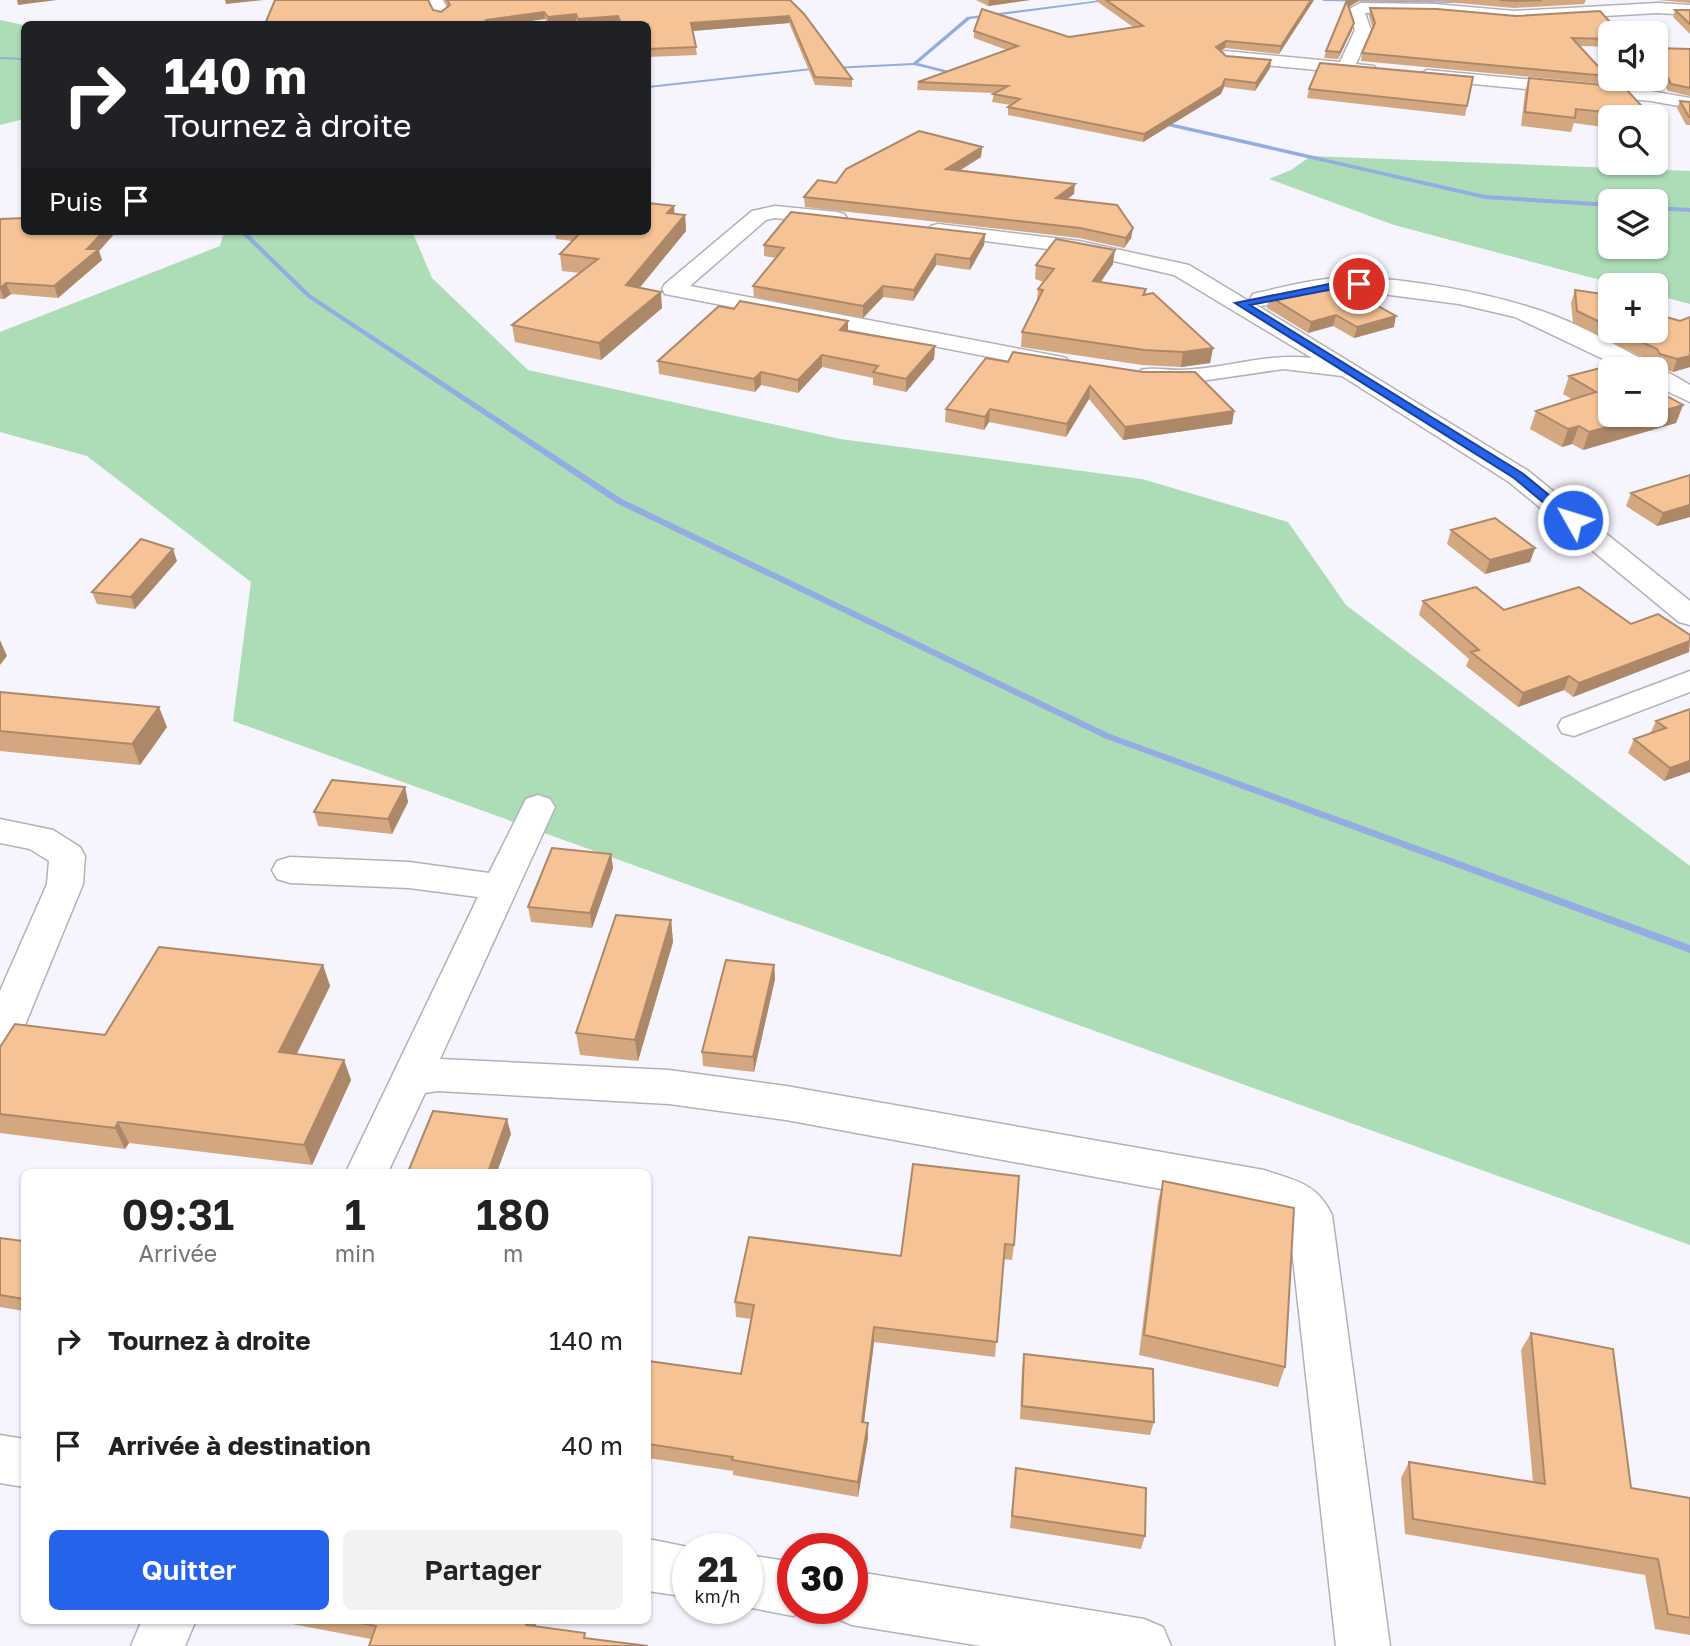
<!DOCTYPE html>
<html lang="fr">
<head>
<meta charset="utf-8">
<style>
  :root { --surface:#fff; --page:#f2f2f2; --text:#222; --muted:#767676; --accent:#2563eb }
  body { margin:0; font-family:"Golos Text",sans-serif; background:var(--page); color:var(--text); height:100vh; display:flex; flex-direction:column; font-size:26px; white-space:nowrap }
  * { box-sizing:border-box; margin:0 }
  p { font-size:23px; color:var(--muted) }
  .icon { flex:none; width:38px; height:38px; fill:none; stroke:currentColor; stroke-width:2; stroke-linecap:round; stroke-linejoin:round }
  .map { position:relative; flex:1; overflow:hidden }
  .side { position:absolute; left:21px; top:1169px; width:630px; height:455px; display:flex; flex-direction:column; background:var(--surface); border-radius:10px; box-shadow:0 2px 5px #0004 }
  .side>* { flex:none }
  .hud { position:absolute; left:21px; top:21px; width:630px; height:214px; border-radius:10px; box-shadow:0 2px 5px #0004; background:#202124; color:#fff; overflow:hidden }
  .fabs { position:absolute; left:1598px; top:21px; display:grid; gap:14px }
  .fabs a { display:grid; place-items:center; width:70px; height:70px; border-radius:10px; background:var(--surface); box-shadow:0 2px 5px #0004; font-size:35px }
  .speed { position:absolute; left:672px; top:1533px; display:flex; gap:14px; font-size:35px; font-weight:700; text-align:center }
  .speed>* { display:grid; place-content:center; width:91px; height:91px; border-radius:50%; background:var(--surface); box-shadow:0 2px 5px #0004; line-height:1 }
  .speed small { font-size:18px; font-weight:400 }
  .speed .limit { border:10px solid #d22; background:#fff; color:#111 }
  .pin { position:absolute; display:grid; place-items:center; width:60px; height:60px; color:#fff; margin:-30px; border:4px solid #fff; border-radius:50%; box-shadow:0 2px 7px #0007 }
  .me { position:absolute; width:77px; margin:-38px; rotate:309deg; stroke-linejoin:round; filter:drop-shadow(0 0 5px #0008) }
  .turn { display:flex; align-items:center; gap:24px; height:147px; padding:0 28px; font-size:32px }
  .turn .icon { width:91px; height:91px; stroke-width:2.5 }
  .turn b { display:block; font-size:49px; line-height:60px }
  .then { display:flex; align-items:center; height:66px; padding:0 28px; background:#0003; gap:14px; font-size:26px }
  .eta { display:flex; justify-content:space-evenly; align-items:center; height:119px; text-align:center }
  .eta b { font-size:42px; font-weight:600; line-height:49px }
  .cta { display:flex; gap:14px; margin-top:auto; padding:14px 28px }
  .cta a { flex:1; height:80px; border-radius:10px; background:var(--accent); color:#fff; font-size:28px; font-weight:600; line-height:80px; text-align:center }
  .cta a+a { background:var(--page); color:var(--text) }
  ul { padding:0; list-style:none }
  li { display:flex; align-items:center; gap:21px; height:105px; padding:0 28px }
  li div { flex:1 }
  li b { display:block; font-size:26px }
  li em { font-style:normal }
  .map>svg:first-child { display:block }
</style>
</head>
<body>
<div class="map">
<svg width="1690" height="1646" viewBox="0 0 1690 1646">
  <rect width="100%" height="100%" fill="#f6f4fd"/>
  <path fill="#acddb6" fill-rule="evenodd" d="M0,20L24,25V119L0,125Z
    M1311,156L1690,171V304L1656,295V285H1619L1394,225L1269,179L1291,170ZM1610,201H1656V247H1610Z
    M224,231H412L432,278L528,370L840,439L1142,479L1288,522L1346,605L1690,866V1245L233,721L251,582L87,456L0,432V332L220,246Z"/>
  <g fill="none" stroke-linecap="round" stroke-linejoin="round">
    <path fill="#93ade2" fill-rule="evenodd" d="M1102,0H1114L970,19L918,63L961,74L959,76L914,65L812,70L648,88V86L812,68L913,63L967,17Z
      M1322,0H1407L1455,2L1453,3L1324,1Z
      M0,57L24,58V60L0,59Z
      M1161,121L1485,195L1610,203V207L1485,199L1159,124L1158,123Z
      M1656,206L1690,208V212L1656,210Z
      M239,231H245L311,295L622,499L1110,734L1690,945V953L1104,738L616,503L307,297Z"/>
    <g stroke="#b3b0b9" stroke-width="3">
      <path id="minor" d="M427,0H443L449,12L441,17L435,15Z
        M1360,3L1435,4L1514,11L1658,3L1690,5V15L1658,13L1514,21L1435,14L1365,13L1371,30L1356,64L1374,66L1377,70L1374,74L1368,75L1225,61L1217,56L1225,51L1340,62L1355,30L1348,10Z
        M1427,70L1651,91L1690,98V108L1651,101L1421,79L1418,75Z
        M775,206L837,212L844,214L847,218L844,222L837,224L775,218L766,220L690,286L1057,356L1066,358L1069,363L1066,368L1057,370L665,294L662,289L665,284L752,211Z
        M938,224L1079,241L1189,265L1252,303L1250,299L1253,294C1286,286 1325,276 1359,277C1411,280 1479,291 1529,307C1571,319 1612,343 1651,364L1654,369C1667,370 1678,378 1690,385V402L1656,386V369H1624L1515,317L1459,304L1359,291L1261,306L1255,304L1527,470L1690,601V625L1679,622L1509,482L1342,376L1283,369L1181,384L1141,380L1138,375L1141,370C1154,367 1167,370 1180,370C1226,369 1263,353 1312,358L1174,275L1079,253L931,234L927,230L931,226Z
        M1690,671V692L1574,736L1562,733L1558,726L1562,719Z
        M538,795L550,799L555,807L440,1059L669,1070L786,1086L1264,1170C1296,1181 1317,1183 1332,1215L1390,1646H1336L1289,1222L1280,1213L1264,1208L786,1120L669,1104L438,1091L425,1093L388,1172H346L478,897L409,888L290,883L277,879L272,870L277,861L290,857L409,862L489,873L526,799Z
        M0,819L53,830L80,847L85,856L83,884L20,1037L14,1048L0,1053V991L47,884L49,861L30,849L0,843Z
        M0,1435L24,1439V1487L0,1483Z
        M648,1539L698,1549H688V1597L648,1591Z
        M747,1555L793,1562V1608H811L793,1616L747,1607Z
        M852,1571L1144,1619L1163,1627L1171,1646H981L852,1625L833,1617L830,1608H852Z
        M142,1620H196L185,1646H131Z"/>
    </g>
    <use href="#minor" fill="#fff" fill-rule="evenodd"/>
  </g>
  <path fill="#d3a881" d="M444,0H790L852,79V87L815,85L789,23L693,31L697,55L648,57V24H578L576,22L548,24L545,19L508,24H265L433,10L441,12L448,7Z
    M976,0H1030L988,6Z
    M1095,0H1314L1279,54L1225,48L1221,51L1226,56L1271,60L1270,68L1255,91L1224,87L1221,94L1143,142L1008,115V107L1011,105L992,102L994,93L917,90L918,82L1007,50L974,38V31L1069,37L1133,27Z
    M1347,0H1586L1584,4L1514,8L1435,1H1359L1349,7L1352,30L1338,59L1324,58L1326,51Z
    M1656,0H1690V3L1657,0Z
    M1370,8L1610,33V47L1580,46L1607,76L1605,84L1361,61L1362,53L1373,29L1369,16Z
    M1675,10H1690V34L1673,17Z
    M1656,48L1690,49V96L1668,91L1656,68Z
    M1529,78L1652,117H1610V128L1574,123L1571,132L1521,126L1525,92Z
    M1309,89L1467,106L1465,116L1307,98Z
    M1680,101L1690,102V125H1686L1677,108Z
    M982,147L981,157L959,171L1074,194L1067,199L1133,228L1131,238L1124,248L1079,238L805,207L804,197L836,183Z
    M674,206V214L685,215L686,231L639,288L662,308L601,360L515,342L512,325L580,273L562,271L560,254L572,241L556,239L555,231H648Z
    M0,219L99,251L102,260L58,298L11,294L4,299H0Z
    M985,234L984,245L970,270L936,265L913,301L883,297L863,318L754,297L753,286L776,258L764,256V245Z
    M1113,264L1100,283L1146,289L1145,295L1213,348L1210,363L1181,367L1142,365L1021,347L1022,332L1037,301L1038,289L1044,282L1035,279L1036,265Z
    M1575,290L1610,295V331H1656L1690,367L1673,372L1655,366L1652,362L1573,323L1571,303Z
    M1269,296L1371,302L1394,327L1354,338L1333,326L1308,333L1267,308Z
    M848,331L935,346L934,359L906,392L873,385V378L822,367L798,393L761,385L755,392L659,374L658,361Z
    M986,358L1234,411L1232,424L1123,440L1089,399L1066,437L989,422L984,430L945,422L946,409Z
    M1569,376L1683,405L1676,423L1583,450L1572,444L1562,447L1530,429L1536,411L1573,400L1563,394Z
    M1690,475V517L1657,526L1626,506L1631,493Z
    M1451,530L1535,548L1530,562L1485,574L1447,544Z
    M177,561L135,609L97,604L92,592Z
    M1423,601L1631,624L1689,652L1573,697L1564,690L1518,707L1466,666L1469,659L1419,615Z
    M0,692L167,727L140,765L0,751Z
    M1690,709V772L1664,781L1628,753L1634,739L1650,734L1656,721Z
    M405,787L408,802L392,834L318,826L314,812Z
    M611,854L613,868L592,928L531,922L528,907Z
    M671,920L673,942L638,1061L580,1055L576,1033Z
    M323,965L330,986L297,1054L344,1060L351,1080L312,1165L129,1143L125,1149L0,1133V1047L105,1035Z
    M774,965L775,979L754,1072L703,1066L702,1052Z
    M913,1164L1014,1245L1012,1260L1003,1259L995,1357L874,1342L864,1423L868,1438L858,1497L733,1475V1471L648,1458V1361L741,1374L751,1319L736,1317L735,1302L901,1256Z
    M1163,1181L1285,1367L1278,1387L1139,1355L1158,1202Z
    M24,1237V1311L0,1307V1238L22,1241Z
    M1531,1333L1631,1488L1690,1498V1635L1655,1629L1645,1575L1405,1534L1401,1478L1409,1462L1533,1482L1521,1350Z
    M1024,1354L1154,1422L1150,1435L1020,1419L1022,1368Z
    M1016,1468L1145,1536L1141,1549L1010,1528Z
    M271,1620H537L535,1627L371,1639Z"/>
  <path fill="#ac8869" d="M17,0H57L18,5Z
    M225,0H264L226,4Z
    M989,0H1030L988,6Z
    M1311,0H1314L1279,54L1281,46Z
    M1350,0H1359L1346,9L1347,2Z
    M544,12L545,19L508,24H487L486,20Z
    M576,14V22L548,24V17Z
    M618,16L619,24H578V19Z
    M789,16V23L692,31L691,23Z
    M1354,23L1352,30L1338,59L1340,52Z
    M1226,41L1225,48L1215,55L1216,47Z
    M1271,60L1270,68L1255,91L1256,83Z
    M1225,79L1224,87L1221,94L1143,142L1144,134Z
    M982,147L981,157L946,179V169Z
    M1075,184L1074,194L1055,208L1056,198Z
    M674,206L675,222L667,213Z
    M685,215L686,231L628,302L626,285Z
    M1133,228L1131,238L1124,248L1126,238Z
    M104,231H117L99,251L102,260L58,298L54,286Z
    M985,234L984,245L970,270V259Z
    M1115,250L1113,264L1091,296L1093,281Z
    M936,254V265L913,301L914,290Z
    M6,283L11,294L4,299L0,288Z
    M883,286V297L863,318V306Z
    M661,292L662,308L601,360L599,343Z
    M1373,294L1370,305L1362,297Z
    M1336,315L1333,326L1308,333L1311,322Z
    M1396,316L1394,327L1354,338L1357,327Z
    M848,321V334L840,330Z
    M935,346L934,359L906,392V379Z
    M1213,348L1210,363L1181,367L1183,352Z
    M822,355V367L798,393V380Z
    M1690,356V367L1673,372L1677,359Z
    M761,372V385L755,392L754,379Z
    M1090,386L1089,399L1066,437L1067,424Z
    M1683,405L1676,423L1583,450L1589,432L1651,415H1656V413Z
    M990,409L989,422L984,430L985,417Z
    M1234,411L1232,424L1123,440L1125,427Z
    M1579,426L1572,444L1562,447L1568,429Z
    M1690,505V517L1657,526L1663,513Z
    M1535,548L1530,562L1485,574L1490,560Z
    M173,549L177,561L135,609L131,597Z
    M0,640L7,656L0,665Z
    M1690,641L1689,652L1573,697L1579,683Z
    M1569,676L1564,690L1518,707L1523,693Z
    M159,707L167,727L140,765L132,744Z
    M1690,761V772L1664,781L1670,768Z
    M405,787L408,802L392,834L388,819Z
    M611,854L613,868L592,928L590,913Z
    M671,920L673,942L638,1061L635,1040Z
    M323,965L330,986L287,1073L279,1052Z
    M774,965L775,979L754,1072L753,1057Z
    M344,1060L351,1080L312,1165L304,1145Z
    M507,1119L511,1134L497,1172H488Z
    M118,1122L129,1143L125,1149L115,1128Z
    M874,1327V1342L862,1437V1422Z
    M868,1423V1438L858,1497V1482Z
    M527,1620H537L531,1640L526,1625Z"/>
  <path fill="#f5c396" stroke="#ac8869" stroke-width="2" d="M275,0H428L433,10L441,12L450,5L447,0H790L804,14L852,79L815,77L789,16L691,23L696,47L648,49V24H621L618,16L578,19L576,14L548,17L544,12L486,20L489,24H308L307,22L265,24Z
    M1106,0H1311L1281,46L1226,41L1216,47L1226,56L1271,60L1256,83L1225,79L1222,86L1144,134L1008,107L1020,99L993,94L1008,86L918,82L1018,46L974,31L982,9L1069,37L1143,26Z
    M1347,0H1350L1347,2L1354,23L1340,52L1326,51Z
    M1500,0H1542L1516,1Z
    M1370,8L1437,9L1516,16L1600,11L1620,33H1610V39L1572,38L1607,76L1362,53L1375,23Z
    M1675,10H1690V24Z
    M1656,48L1690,49V88L1671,84L1656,56Z
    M1320,63L1473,77L1467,106L1309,89Z
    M1529,78L1624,87L1652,117L1576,109L1575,118L1525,112Z
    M1680,101L1690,102V117H1689Z
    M919,131L982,147L946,169L1075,184L1056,198L1117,205L1133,228L1126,238L1080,228L804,197L818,180L836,183L846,169Z
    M648,203L674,206L667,213L685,215L626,285L661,292L599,343L512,325L598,259L560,254L582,231H648Z
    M791,212L985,234L970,259L936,254L914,290L883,286L863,306L753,286L784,248L764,245Z
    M24,218V231H104L87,249H99L54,286L6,283L0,288V219Z
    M1056,239L1115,250L1093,281L1146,289L1143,295L1153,293L1213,348L1183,352L1144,350L1022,332L1043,290L1038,289L1054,269L1036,265Z
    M1355,284L1373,294L1362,297L1396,316L1357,327L1336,315L1311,322L1269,296Z
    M1575,290L1610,295V327L1577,311Z
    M740,301L848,321L840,330L935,346L906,379L873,372L878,366L822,355L798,380L761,372L754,379L658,361L719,306L734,309Z
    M1656,314L1680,321L1690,317V356L1677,359L1660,354L1657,349L1618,331H1656Z
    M1013,352L1143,372H1195L1234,411L1125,427L1090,386L1067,424L990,409L985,417L946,409L986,358L1008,362Z
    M1612,365L1619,369H1610V415H1651L1589,432L1579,426L1568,429L1536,411L1596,392L1569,376Z
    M1656,390L1683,405L1656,413Z
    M1690,475V505L1663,513L1631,493Z
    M1495,518L1535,548L1490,560L1451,530Z
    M141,539L173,549L131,597L92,592Z
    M1476,587L1504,610L1579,587L1631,624L1658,614L1690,635V641L1579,683L1569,676L1523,693L1471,652L1479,650L1423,601Z
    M0,692L159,707L132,744L0,731Z
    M1690,709V761L1670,768L1634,739L1666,728L1656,721Z
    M332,780L405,787L388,819L314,812Z
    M552,848L611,854L590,913L528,907Z
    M616,915L671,920L635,1040L576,1033Z
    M159,947L323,965L279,1052L344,1060L304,1145L118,1122L115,1128L0,1114V1047L15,1024L105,1035Z
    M726,960L774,965L753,1057L702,1052Z
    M433,1111L507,1119L488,1172H408Z
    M913,1164L1019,1176L1014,1245L1005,1244L997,1342L874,1327L862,1422L868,1423L858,1482L732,1460L733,1457L648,1444V1361L741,1374L754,1305L735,1302L749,1237L901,1256Z
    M1163,1181L1294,1208L1285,1367L1144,1335Z
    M24,1237V1299L0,1295V1238L22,1241Z
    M1531,1333L1613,1349L1631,1488L1690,1498V1618L1668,1614L1658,1559L1413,1519L1409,1462L1545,1484Z
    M1024,1354L1153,1369L1154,1422L1022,1406Z
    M1016,1468L1146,1488L1145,1536L1012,1516Z
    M345,1620H527L526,1625L585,1633L584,1638L648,1646H369L376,1626Z"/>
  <path fill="#2563eb" stroke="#184099" stroke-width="2" d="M1339,282L1359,281L1364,284L1359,287L1339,288L1250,305L1522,473L1577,518V523H1568L1514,478L1235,303Z"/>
</svg>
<div class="fabs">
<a><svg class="icon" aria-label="sound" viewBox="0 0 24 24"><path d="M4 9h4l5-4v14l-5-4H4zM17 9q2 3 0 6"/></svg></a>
<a><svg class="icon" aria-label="search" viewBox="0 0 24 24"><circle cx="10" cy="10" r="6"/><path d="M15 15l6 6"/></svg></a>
<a><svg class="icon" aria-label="layers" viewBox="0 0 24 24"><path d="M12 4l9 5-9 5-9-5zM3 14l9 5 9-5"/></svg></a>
<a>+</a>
<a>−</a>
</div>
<div class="speed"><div>21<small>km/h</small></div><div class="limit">30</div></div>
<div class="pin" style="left:1359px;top:284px;background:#d93025"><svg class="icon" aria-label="arrive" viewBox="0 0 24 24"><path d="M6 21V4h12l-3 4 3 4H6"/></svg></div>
<svg class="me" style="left:1573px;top:520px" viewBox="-20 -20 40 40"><circle r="17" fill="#2563eb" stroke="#fff" stroke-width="3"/><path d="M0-11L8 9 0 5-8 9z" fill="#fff"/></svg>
<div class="hud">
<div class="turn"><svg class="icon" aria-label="right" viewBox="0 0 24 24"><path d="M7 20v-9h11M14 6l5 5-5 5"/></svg><div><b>140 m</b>Tournez à droite</div></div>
<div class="then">Puis<svg class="icon" aria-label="arrive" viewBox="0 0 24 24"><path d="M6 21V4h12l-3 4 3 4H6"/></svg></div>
</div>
<section class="side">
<div class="eta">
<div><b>09:31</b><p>Arrivée</p></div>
<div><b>1</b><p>min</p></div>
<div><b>180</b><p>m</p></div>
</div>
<ul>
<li><svg class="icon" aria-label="right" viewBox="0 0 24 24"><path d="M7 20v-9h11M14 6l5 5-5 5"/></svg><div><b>Tournez à droite</b></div><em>140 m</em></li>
<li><svg class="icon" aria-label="arrive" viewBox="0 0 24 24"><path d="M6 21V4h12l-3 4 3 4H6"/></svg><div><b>Arrivée à destination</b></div><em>40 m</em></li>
</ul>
<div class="cta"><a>Quitter</a><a>Partager</a></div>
</section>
</div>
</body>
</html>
